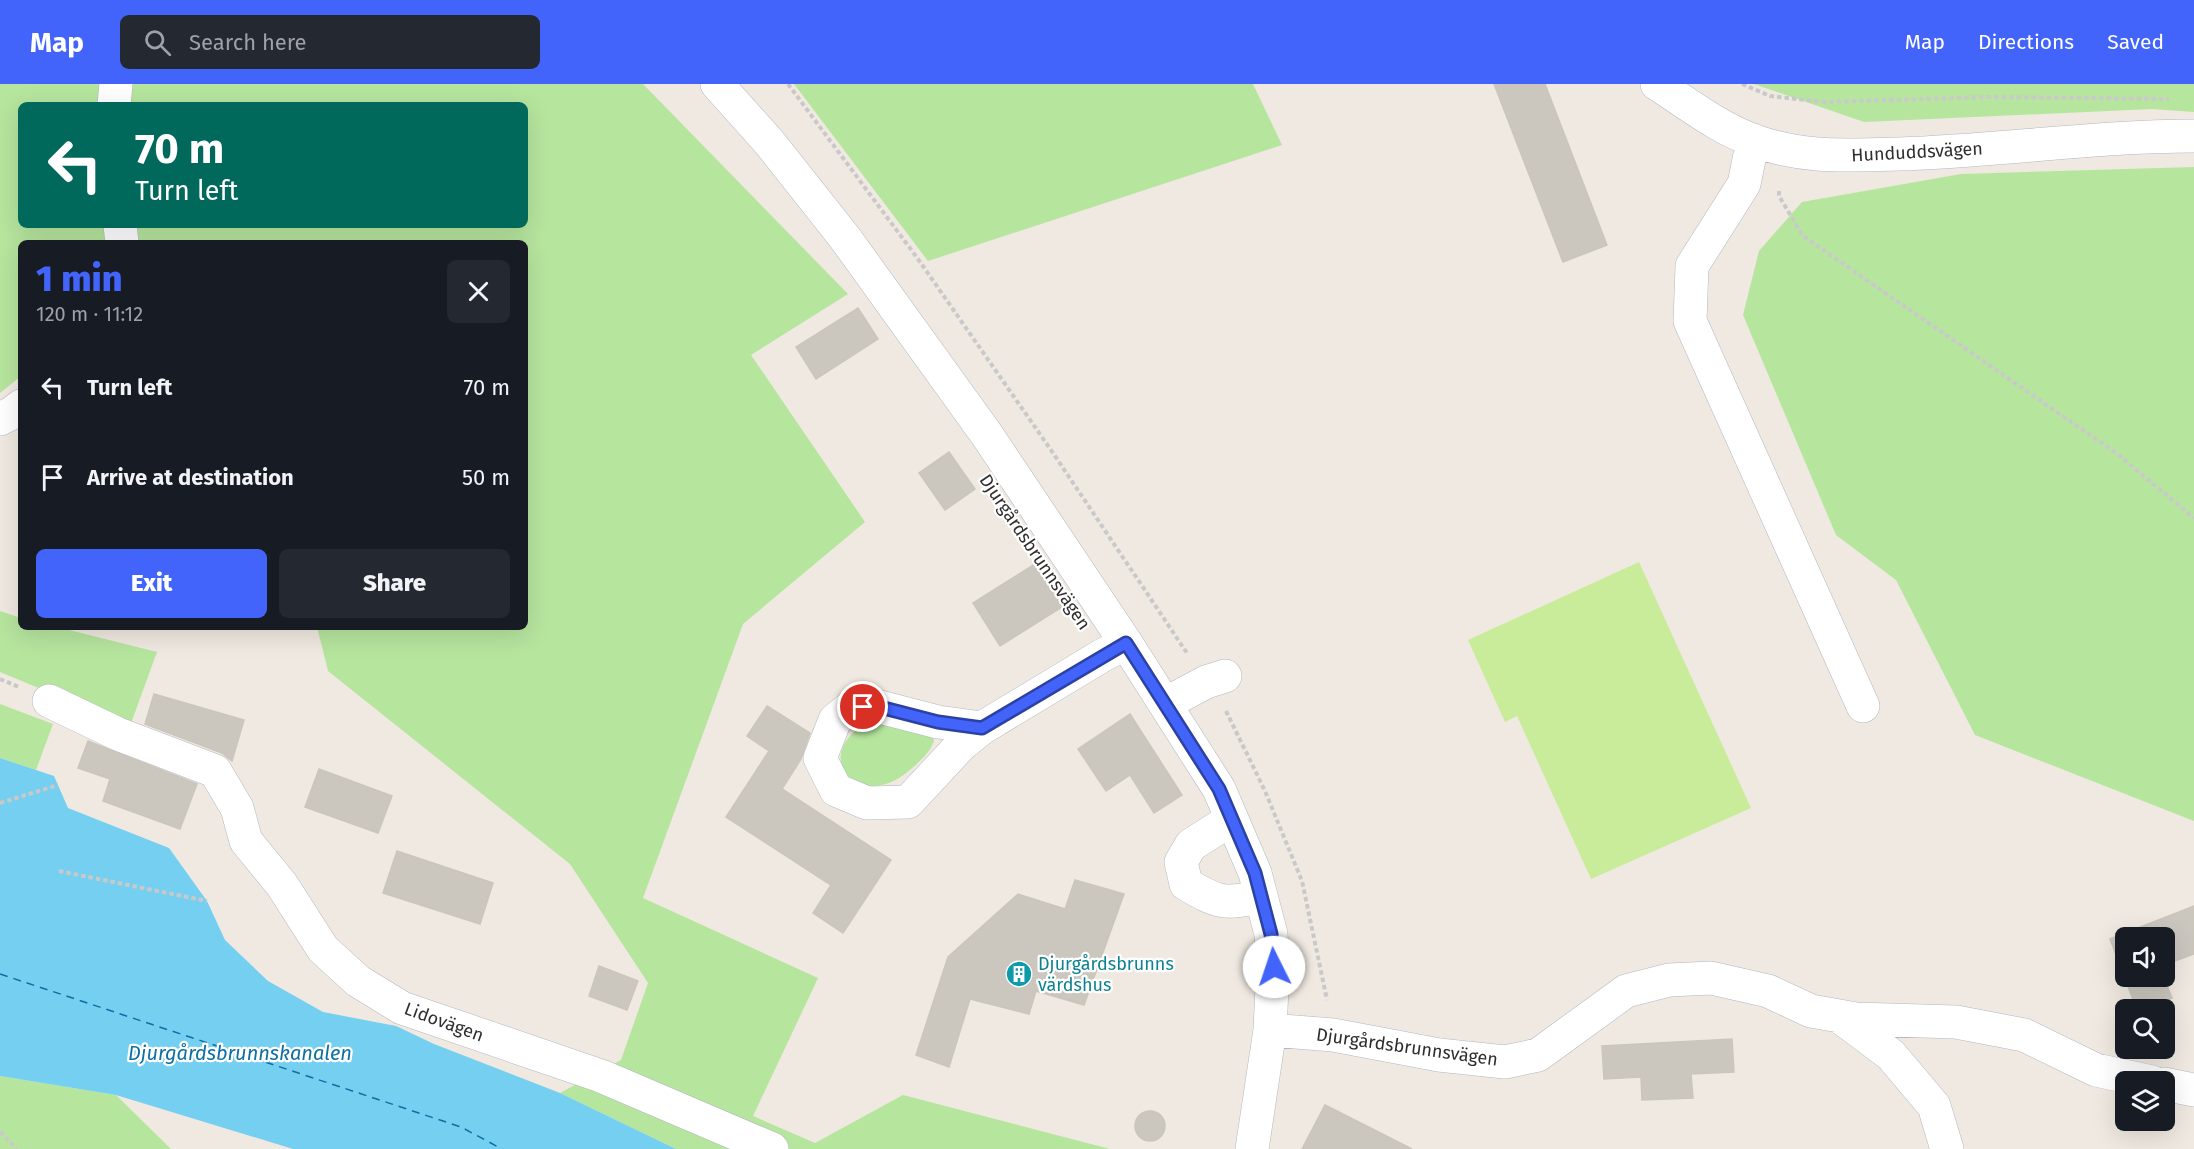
<!DOCTYPE html>
<html lang="en">
<head>
<meta charset="utf-8">
<style>
  :root { --surface:#171b24; --page:#242831; --text:#f1f3f6; --muted:#9ea1a6; --accent:#4264fb }
  body { margin:0; font-family:"Fira Sans",sans-serif; background:var(--page); color:var(--text); height:100vh; display:flex; flex-direction:column; font-size:22px; white-space:nowrap }
  * { box-sizing:border-box; margin:0 }
  p { font-size:20px; color:var(--muted) }
  .icon { flex:none; width:33px; height:33px; fill:none; stroke:currentColor; stroke-width:2; stroke-linecap:round; stroke-linejoin:round }
  .map { position:relative; flex:1; overflow:hidden }
  .side { position:absolute; left:18px; top:156px; width:510px; height:390px; display:flex; flex-direction:column; background:var(--surface); border-radius:9px; box-shadow:0 6px 24px #0002 }
  .side>* { flex:none }
  .hud { position:absolute; left:18px; top:18px; width:510px; height:126px; border-radius:9px; box-shadow:0 6px 24px #0002; background:#00695c; color:#fff; overflow:hidden }
  .buttons { position:absolute; left:2115px; top:843px; display:grid; gap:12px }
  .buttons a { display:grid; place-items:center; width:60px; height:60px; border-radius:9px; background:var(--surface); box-shadow:0 6px 24px #0002; font-size:30px }
  .pin { position:absolute; display:grid; place-items:center; width:51px; height:51px; color:#fff; margin:-26px; border:3px solid #fff; border-radius:50%; box-shadow:0 2px 6px #0007 }
  .me { position:absolute; width:66px; margin:-33px; rotate:356deg; stroke-linejoin:round; filter:drop-shadow(0 0 4px #0008) }
  .turn { display:flex; align-items:center; gap:21px; height:126px; padding:0 18px; font-size:27px }
  .turn .icon { width:78px; height:78px; stroke-width:2.5 }
  .turn b { display:block; font-size:42px; line-height:51px }
  .round { display:grid; place-items:center; flex:none; width:63px; height:63px; border-radius:9px; background:var(--page) }
  .overview { display:flex; align-items:center; justify-content:space-between; height:102px; padding:0 18px }
  h1 { font-size:36px; font-weight:800; line-height:45px; color:var(--accent) }
  .primary-button { display:flex; gap:12px; margin-top:auto; padding:12px 18px }
  .primary-button a { flex:1; height:69px; border-radius:9px; background:var(--accent); color:#fff; font-size:24px; font-weight:800; line-height:69px; text-align:center }
  .primary-button a+a { background:var(--page); color:var(--text) }
  ul { padding:0; list-style:none }
  li { display:flex; align-items:center; gap:18px; height:90px; padding:0 18px }
  li div { flex:1 }
  li b { display:block; font-size:22px }
  li em { font-style:normal }
  header { display:flex; align-items:center; gap:36px; box-sizing:border-box; height:84px; padding:0 30px; background:var(--accent); color:#fff }
  header strong { font-size:28px }
  nav { display:flex; gap:33px; margin-inline-start:auto; font-size:21px }
  .search { width:420px; height:54px; background:var(--page); display:flex; align-items:center; gap:15px; box-sizing:border-box; padding:0 21px; border-radius:9px; color:var(--muted); font-size:22px }
  .map>svg:first-child { display:block }
</style>
</head>
<body>
<header>
<strong>Map</strong>
<div class="search"><svg class="icon" aria-label="search" viewBox="0 0 24 24"><circle cx="10" cy="10" r="6"/><path d="M15 15l6 6"/></svg>Search here</div>
<nav><a>Map</a><a>Directions</a><a>Saved</a></nav>
</header>
<div class="map">
<svg width="2194" height="1065" viewBox="0 0 2194 1065">
  <rect width="100%" height="100%" fill="#efe9e1"/>
  <path fill="#b6e59e" fill-rule="evenodd" d="M0,0H643L848,210L751,271L865,438L743,540L643,814L818,894L753,1032L815,1059L903,1011L1110,1065H676L560,1009L621,976L648,899L570,780L328,587L317,543H525V159H21V292L0,309ZM21,21H525V141H21Z
    M794,0H1253L1282,61L928,177Z
    M1754,0H2194V28L2152,25L1864,38Z
    M2194,83V737L1975,651L1896,496L1836,451L1743,231L1759,167L1802,118L1961,90Z
    M0,527L21,534V543H57L157,568L130,642L0,588Z
    M0,620L53,640L36,686L0,674Z
    M881,633L931,647L934,657C929,670 921,676 911,685C854,736 802,661 881,633Z
    M0,992L116,1011L171,1065H0Z"/>
  <path fill="#c9ec9a" d="M1639,478L1751,724L1591,795L1517,632L1505,638L1468,556Z"/>
  <path fill="#75cff0" d="M0,674L54,692L68,724L169,764L207,817L225,856L268,897L323,928L396,942L434,960L560,1009L676,1065H293L116,1011L0,992Z"/>
  <g fill="none" stroke-linecap="round" stroke-linejoin="round">
    <path stroke="#0d6fa3" stroke-width="1.5" stroke-dasharray="8 6" stroke-linecap="butt" d="M0,890L461,1043L502,1065"/>
  </g>
  <path fill="#cbc7bf" stroke="#cbc5ba" stroke-width="1.5" d="M1494,0H1545L1607,161L1563,178Z
    M858,224L878,255L816,295L796,263Z
    M949,368L975,405L945,426L919,389Z
    M1035,480L1062,523L1000,562L973,519Z
    M154,610L244,636L232,677L222,669L145,640Z
    M767,622L810,649L801,675L782,705L891,776L843,849L813,829L831,801L726,733L769,667L747,652Z
    M1130,630L1182,711L1154,729L1130,691L1106,707L1078,665Z
    M88,657L197,700L180,745L103,717L110,695L78,684Z
    M319,685L392,712L378,749L305,723Z
    M397,767L493,799L480,840L383,809Z
    M1075,796L1124,810L1084,921L1036,907L1029,930L970,915L949,983L916,971L948,873L1018,810L1065,825Z
    M2194,822V870L2164,881V854H2126V892H2163L2172,914L2137,926L2110,855Z
    M599,882L638,897L627,926L589,912Z
    M1732,955L1734,988L1691,990L1693,1014L1642,1016L1641,993L1604,995L1602,962Z
    M1325,1021L1412,1065H1302Z
    M1135 1042a15 15 0 1 1 30 0a15 15 0 1 1-30 0Z"/>
  <g fill="none" stroke-linecap="round" stroke-linejoin="round">
    <g stroke="#b4b7c1" stroke-width="34">
      <path id="minor" d="M717,0L769,58L845,154L987,351L1126,559L1219,705L1255,789L1271,850L1273,883L1270,946L1252,1065
        M1657,0C1688,20 1720,45 1755,57C1806,75 1846,71 1899,70C1998,67 2095,52 2194,52
        M114,21L116,0
        M1753,56L1744,100L1692,182L1690,237L1863,622
        M120,141L122,159
        M0,335L12,329L21,322
        M49,617L118,650L215,687L237,724L246,757L282,801L323,865L358,897L402,924L601,992L772,1065
        M1165,620L1206,598L1225,592
        M982,644L962,660L908,718L867,719L836,706L820,674L835,636L850,624L876,622L938,638L982,644L1103,571L1126,559
        M1232,735L1191,761L1181,778L1186,800C1218,819 1225,821 1261,812
        M1839,932L1891,971L1934,1022L1947,1065
        M1270,946L1333,951L1439,971L1505,978L1538,971L1626,907L1669,896L1711,894L1768,907L1811,927L1856,935L1956,938L2024,951L2096,986L2152,998
        M2164,1000L2194,1006"/>
    </g>
    <path stroke="#c9c9c9" stroke-width="4" stroke-dasharray="4.5 3" stroke-linecap="butt" d="M788,0L918,175L1051,366L1187,569
      M1742,0L1770,12L1823,18L1987,13L2169,15
      M1779,107V112L1803,152L2116,369L2194,434
      M0,595L19,603
      M1226,627L1265,707L1302,797L1327,916
      M0,719L58,701
      M59,787L207,817
      M0,1048L17,1065"/>
    <use href="#minor" stroke="#fff" stroke-width="33"/>
  </g>
  <g fill="none" stroke-linecap="round" stroke-linejoin="round">
    <g stroke="#2b41a3" stroke-width="15">
      <path id="route" d="M863,623L876,622L938,638L982,644L1126,559L1219,705L1255,789L1271,850L1274,883"/>
    </g>
    <use href="#route" stroke="#4264fb" stroke-width="10"/>
  </g>
  <defs>
    <g id="building-disc" transform="scale(1.35)"><circle r="9.5" fill="#0f9aa8" stroke="#fff"/><path d="M-4-6H4V6H1V3H-1V6H-4ZM-2.5-4.3h1.7v1.8h-1.7ZM.8-4.3h1.7v1.8H.8ZM-2.5-1h1.7V.8h-1.7ZM.8-1h1.7V.8H.8Z" fill="#fff"/></g>
  </defs>
  <g fill-rule="evenodd">
    <use href="#building-disc" x="1019" y="890"/>
  </g>
  <g text-anchor="middle" stroke-width="4.5" stroke-linejoin="round" paint-order="stroke">
    <g font-size="18" fill="#2e2e2e" stroke="#fff">
      <text transform="translate(1917 68) rotate(-3)" y="6">Hunduddsvägen</text>
      <text transform="translate(1035 468) rotate(56)" y="6">Djurgårdsbrunnsvägen</text>
      <text transform="translate(444 938) rotate(20)" y="6">Lidovägen</text>
      <text transform="translate(1407 963) rotate(8)" y="6">Djurgårdsbrunnsvägen</text>
    </g>
    <g font-size="18" fill="#0d838f" stroke="#fff" text-anchor="start">
      <text x="1038" y="886">Djurgårdsbrunns<tspan x="1038" dy="21">värdshus</tspan></text>
    </g>
    <g font-size="20" font-style="italic" fill="#0d6fa3" stroke="#fff">
      <text x="240" y="976">Djurgårdsbrunnskanalen</text>
    </g>
  </g>
</svg>
<div class="buttons">
<a><svg class="icon" aria-label="sound" viewBox="0 0 24 24"><path d="M4 9h4l5-4v14l-5-4H4zM17 9q2 3 0 6"/></svg></a>
<a><svg class="icon" aria-label="search" viewBox="0 0 24 24"><circle cx="10" cy="10" r="6"/><path d="M15 15l6 6"/></svg></a>
<a><svg class="icon" aria-label="layers" viewBox="0 0 24 24"><path d="M12 4l9 5-9 5-9-5zM3 14l9 5 9-5"/></svg></a>
</div>
<div class="pin" style="left:863px;top:623px;background:#d93025"><svg class="icon" aria-label="arrive" viewBox="0 0 24 24"><path d="M6 21V4h12l-3 4 3 4H6"/></svg></div>
<svg class="me" style="left:1274px;top:883px" viewBox="-20 -20 40 40"><circle r="19" fill="#fff"/><path d="M0-13L10 11 0 6-10 11z" fill="#4264fb"/></svg>
<div class="hud">
<div class="turn"><svg class="icon" aria-label="left" viewBox="0 0 24 24"><path d="M17 20v-9H6M10 6l-5 5 5 5"/></svg><div><b>70 m</b>Turn left</div></div>
</div>
<section class="side">
<div class="overview"><div><h1>1 min</h1><p>120 m · 11:12</p></div><a class="round"><svg class="icon" aria-label="close" viewBox="0 0 24 24"><path d="M6 6l12 12M18 6L6 18"/></svg></a></div>
<ul>
<li><svg class="icon" aria-label="left" viewBox="0 0 24 24"><path d="M17 20v-9H6M10 6l-5 5 5 5"/></svg><div><b>Turn left</b></div><em>70 m</em></li>
<li><svg class="icon" aria-label="arrive" viewBox="0 0 24 24"><path d="M6 21V4h12l-3 4 3 4H6"/></svg><div><b>Arrive at destination</b></div><em>50 m</em></li>
</ul>
<div class="primary-button"><a>Exit</a><a>Share</a></div>
</section>
</div>
</body>
</html>
